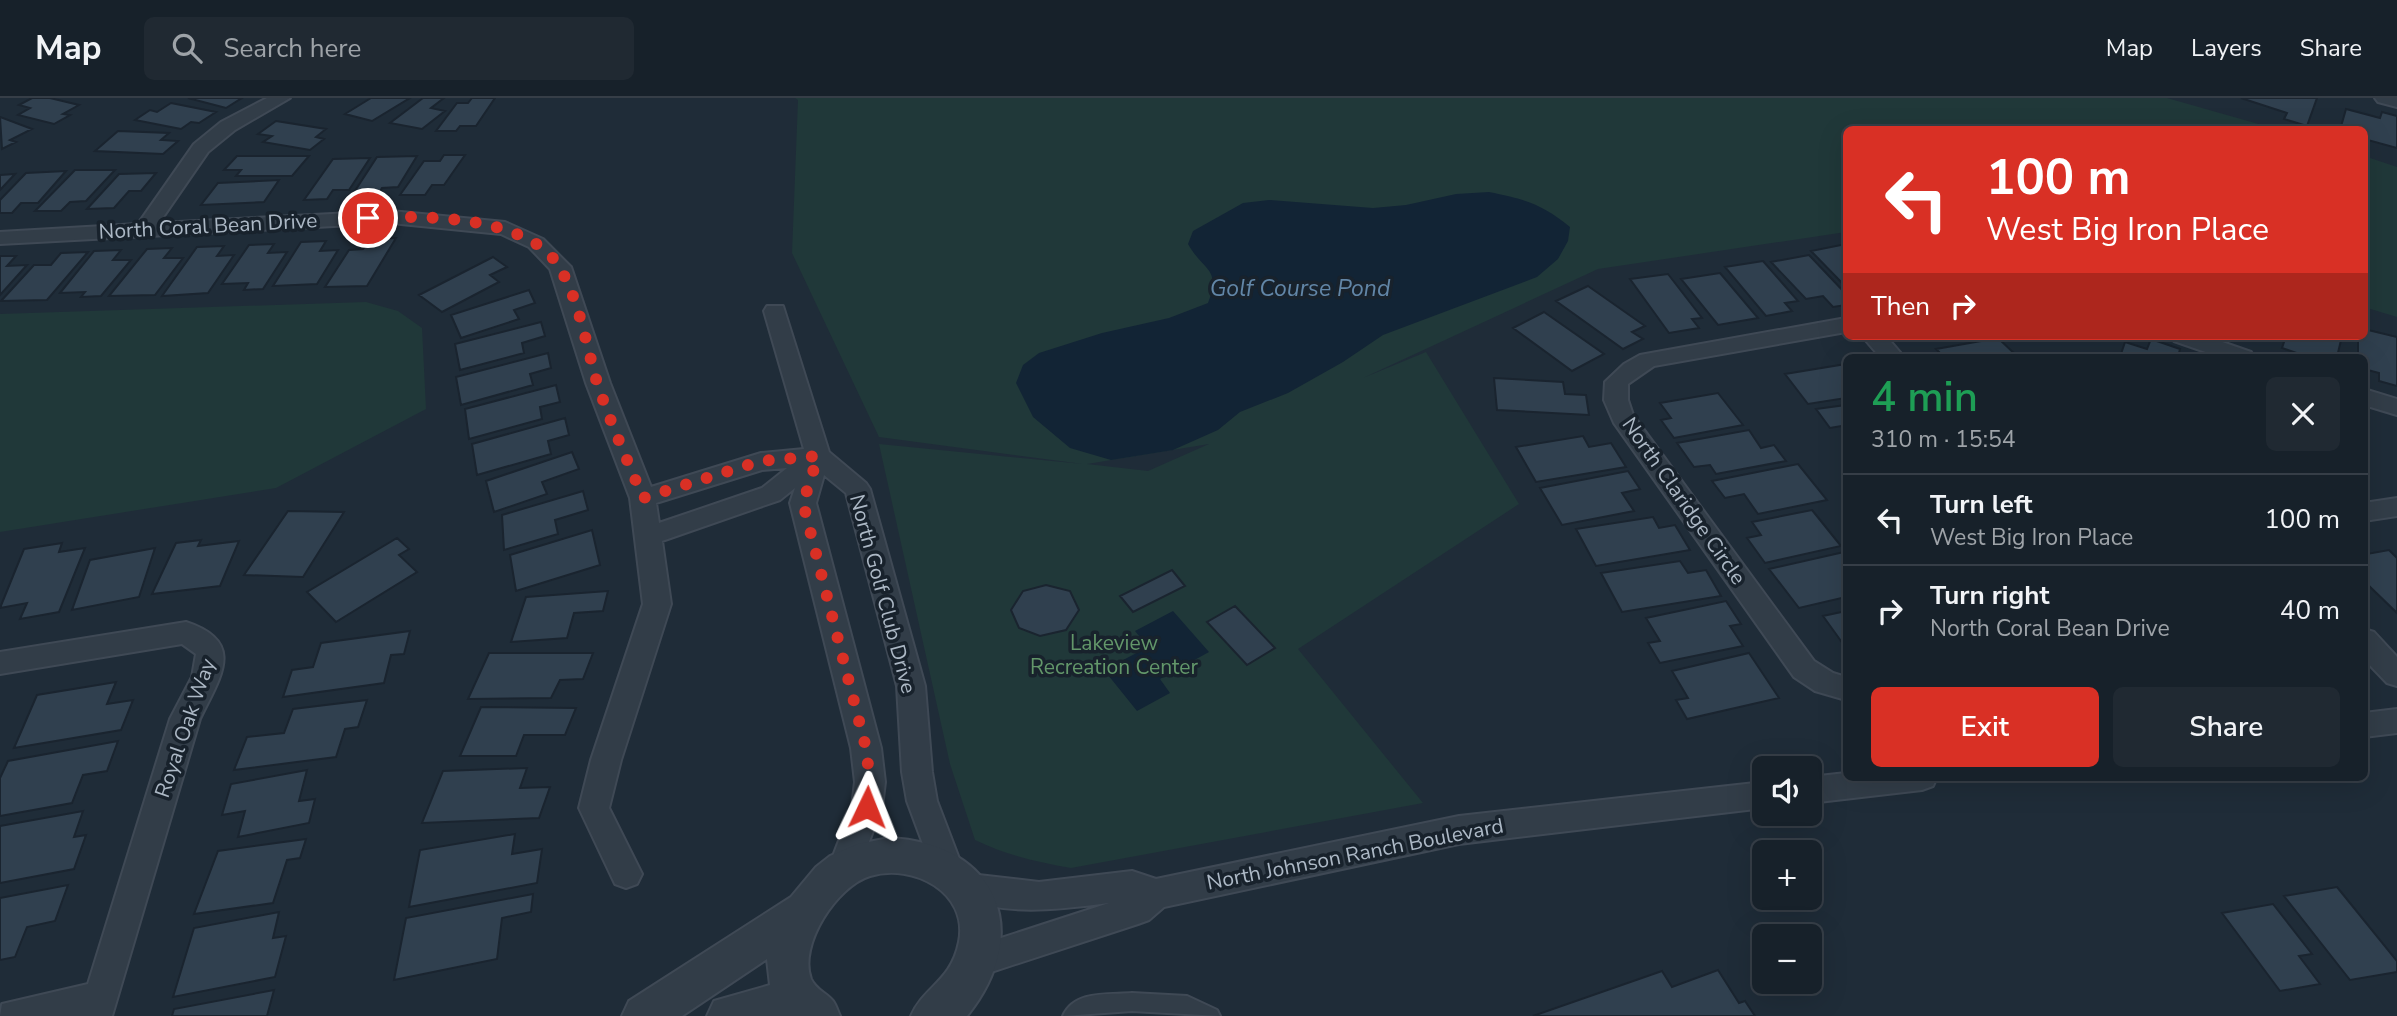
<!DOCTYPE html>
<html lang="en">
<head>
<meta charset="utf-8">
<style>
  :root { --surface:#17212a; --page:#202932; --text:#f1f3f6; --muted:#9ea3a8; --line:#363e47; --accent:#d93025 }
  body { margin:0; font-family:"Nunito Sans",sans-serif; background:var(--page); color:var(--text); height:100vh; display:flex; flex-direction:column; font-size:26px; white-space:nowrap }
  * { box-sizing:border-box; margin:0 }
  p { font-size:23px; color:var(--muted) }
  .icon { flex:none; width:38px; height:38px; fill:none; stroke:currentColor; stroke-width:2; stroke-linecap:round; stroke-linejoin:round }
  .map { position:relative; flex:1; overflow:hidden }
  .drawer { position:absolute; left:1843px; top:256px; width:525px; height:427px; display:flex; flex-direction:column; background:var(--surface); border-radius:10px; box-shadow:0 7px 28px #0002,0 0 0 2px var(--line) }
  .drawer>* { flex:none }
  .guide { position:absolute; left:1843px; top:28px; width:525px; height:214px; border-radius:10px; box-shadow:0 7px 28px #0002,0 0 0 2px var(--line); background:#d93025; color:#fff; overflow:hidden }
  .tools { position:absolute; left:1752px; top:658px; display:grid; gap:14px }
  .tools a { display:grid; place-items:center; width:70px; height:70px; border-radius:10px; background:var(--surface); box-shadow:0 7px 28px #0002,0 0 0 2px var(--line); font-size:35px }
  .pin { position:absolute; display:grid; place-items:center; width:60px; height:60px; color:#fff; margin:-30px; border:4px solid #fff; border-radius:50%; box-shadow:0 2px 7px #0007 }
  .me { position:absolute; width:77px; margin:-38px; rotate:2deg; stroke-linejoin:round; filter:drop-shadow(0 0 5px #0008) }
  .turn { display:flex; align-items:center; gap:24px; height:147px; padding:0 28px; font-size:32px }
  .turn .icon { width:91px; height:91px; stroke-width:2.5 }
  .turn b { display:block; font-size:49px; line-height:60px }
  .then { display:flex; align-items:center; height:66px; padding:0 28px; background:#0003; gap:14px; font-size:26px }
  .round { display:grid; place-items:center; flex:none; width:74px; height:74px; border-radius:10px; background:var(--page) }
  .overview { display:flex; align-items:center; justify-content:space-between; height:119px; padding:0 28px }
  h1 { font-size:42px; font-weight:600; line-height:52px; color:#1e9e55 }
  .action { display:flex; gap:14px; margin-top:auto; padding:14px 28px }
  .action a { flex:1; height:80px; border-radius:10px; background:var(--accent); color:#fff; font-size:28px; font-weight:600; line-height:80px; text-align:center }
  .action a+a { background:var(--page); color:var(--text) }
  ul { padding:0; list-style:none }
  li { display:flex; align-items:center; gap:21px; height:91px; padding:0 28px; border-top:2px solid var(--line) }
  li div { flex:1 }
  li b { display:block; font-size:26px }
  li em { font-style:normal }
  header { display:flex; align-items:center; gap:42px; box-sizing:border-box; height:98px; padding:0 35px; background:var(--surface); border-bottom:2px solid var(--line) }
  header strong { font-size:33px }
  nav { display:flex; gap:38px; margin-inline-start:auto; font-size:24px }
  .search { width:490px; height:63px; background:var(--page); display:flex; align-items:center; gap:18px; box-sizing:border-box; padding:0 24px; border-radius:10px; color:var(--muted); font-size:26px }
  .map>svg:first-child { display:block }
</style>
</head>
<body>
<header>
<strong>Map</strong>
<div class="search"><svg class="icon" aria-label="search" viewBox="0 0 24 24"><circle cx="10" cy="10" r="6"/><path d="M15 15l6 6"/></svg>Search here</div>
<nav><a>Map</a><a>Layers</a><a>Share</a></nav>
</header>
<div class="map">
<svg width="2397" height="918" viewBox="0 0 2397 918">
  <rect width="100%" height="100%" fill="#1f2c38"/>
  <path fill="#203839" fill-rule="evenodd" d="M795,0H2167L2276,31L1846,32V134L1598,171L1363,280L1426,254L1519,406L1298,551L1423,705L1071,770C1037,764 1006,757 975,742L950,666L879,346L1083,366L879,339L792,155L798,2ZM1209,346L1148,373L1087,366Z
    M2364,58L2397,69V219L2364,209Z
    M366,204L398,213L422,230L426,311L276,390L0,434V216Z"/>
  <path fill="#122435" d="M1489,94C1524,101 1542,106 1570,129L1568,143L1558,161L1537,179L1383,237L1343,264L1288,295L1240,314L1218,332L1173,352L1111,362L1070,350L1033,319L1016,285L1023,267L1039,255L1102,235L1169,220L1208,205C1222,170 1203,173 1188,146L1193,133L1243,105L1269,102L1373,110L1406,107L1456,96Z
    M1173,513L1209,554L1160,581L1170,595L1137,613L1104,572L1148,549L1135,533Z"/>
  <path fill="#30404f" stroke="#1a242f" stroke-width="2" d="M32,0H50L79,7L63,16L70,17L54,26L18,17L30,10L19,7Z
    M188,0H242L226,10Z
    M371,0H410L372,23L345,16Z
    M423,0H444L431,10L445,13L422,31L390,25Z
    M472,0H495L476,28H460L456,33H436L457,5H468Z
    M2241,0H2317L2307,28L2284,21L2287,15Z
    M171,5L216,14L199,25L191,24L181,31L135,22L150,12L157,14Z
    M2346,11L2380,20L2382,14L2397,18V50L2364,41V32H2340Z
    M0,19L32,31L10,42L16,44L2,51Z
    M276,23L326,31L316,39L324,41L310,52L263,44L272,38L258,36Z
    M118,33L169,35L161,42L178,43L163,56L95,53Z
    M444,57H465L444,87H432L425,97H400L424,63H440Z
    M237,58H309L292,78H236L241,72H224Z
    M417,58L398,89L382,90L377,99H351L377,59Z
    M370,60L349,92H333L327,101L304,102L333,61Z
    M75,72H115L86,103L70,104L61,113H35Z
    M66,73L38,105H21L12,115H0V102L26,75Z
    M156,75L141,93H129L114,110L87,111L119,76Z
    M15,76L0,92V77Z
    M279,82L264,104L201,107L218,85Z
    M396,140L367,188L325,189L349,152L363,151L370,141Z
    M326,143L320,153L338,152L317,186L273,188L301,144Z
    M274,146L268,155L287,154L263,191L244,192L248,185L222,186L249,147Z
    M1846,146V189L1811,153Z
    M224,148L217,158L234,157L208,195L162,198L197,149Z
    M172,150L164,160H183L155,197L109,198L147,151Z
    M121,152L113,162H131L101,198L81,199L85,194L60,195L94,153Z
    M88,154L47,202L1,203L34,167H51L61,155Z
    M1809,157L1846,196V207L1833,209L1823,198L1806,201L1771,164Z
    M0,158H16L7,168L27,167L0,197Z
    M493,159L507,169L490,177L499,184L442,214L419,197Z
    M1763,163L1798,203L1785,205L1792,213L1766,218L1725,169Z
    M1720,175L1758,220L1718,227L1681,181Z
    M1668,176L1702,220L1692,221L1699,230L1669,235L1630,181Z
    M1588,188L1645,228L1632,234L1643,241L1623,251L1556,203Z
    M529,192L535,205L514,212L519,221L461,240L451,217Z
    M1544,214L1604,256L1572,273L1513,230Z
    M541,224L545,238L522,245L524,255L460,272L455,246Z
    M2364,231L2397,239V288L2379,283V275L2364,271V259H2358V238H2364Z
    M2286,238H2342L2337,259H2308L2282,250Z
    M1998,240L2018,259H1944L1936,251Z
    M2151,241L2180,251L2178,259H2120L2125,244L2147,251Z
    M548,255L551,270L530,276L533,287L461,307L456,279Z
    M1846,266V300L1808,306L1785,276Z
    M1494,280L1563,284L1565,296L1586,297L1589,317L1497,312Z
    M556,287L560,304L540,309L542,321L469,341L465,311Z
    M1718,295L1743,327L1674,340L1661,322L1671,320L1660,305Z
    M1846,307V336L1841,328L1830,330L1816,311Z
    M565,320L569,337L548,343L551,356L477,377L472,346Z
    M1749,332L1761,350L1774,347L1786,363L1716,376L1710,367L1694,369L1677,345Z
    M1583,338L1589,349L1611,345L1626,369L1536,384L1516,349Z
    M572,354L579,371L542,384L547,396L494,414L486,383Z
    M1798,366L1827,402L1758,416L1744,396L1725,400L1712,383Z
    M1628,373L1640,391L1622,395L1634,413L1562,427L1540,390Z
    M583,393L588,412L555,422L558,436L504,452L502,417Z
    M1812,412L1841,448L1765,465L1747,440L1761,437L1752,424Z
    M288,413L344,414L303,479L244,477Z
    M1653,419L1659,430L1675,427L1690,452L1596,468L1576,431Z
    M592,432L600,467L516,493L510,457Z
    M397,440L409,451L399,457L417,474L336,524L307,494Z
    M201,442L198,448L239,443L220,488L152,496L176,445Z
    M62,445L59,454L85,450L59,514L20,521L27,505L0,510L24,451Z
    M155,450L139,499L72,512L90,462Z
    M2389,452L2397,460V515L2364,483V454L2367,456Z
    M1844,454L1846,499L1799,510L1769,471Z
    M1680,463L1688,475L1706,472L1721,498L1622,514L1601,475Z
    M1172,472L1185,488L1133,514L1120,498Z
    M1046,487L1070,493L1079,512L1066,532L1040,538L1019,530L1011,512L1023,493Z
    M608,493L603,513L574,515L567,540L511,544L526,499Z
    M1726,503L1741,526L1730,528L1743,548L1660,565L1648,545L1660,543L1646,520Z
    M1235,508L1275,550L1247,567L1207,524Z
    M1846,513V550L1823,518Z
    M410,533L404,556L391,557L384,585L283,599L292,572L313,569L321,545Z
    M489,555H593L583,581L560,582L551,600L468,601Z
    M1749,555L1779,600L1687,621L1676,602L1688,600L1672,573Z
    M116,584L107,606L133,602L121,632L14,650L37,597Z
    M367,602L358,629L345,631L336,659L234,672L247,639L284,635L293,611Z
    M481,609L576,610L565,637H524L516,658H460Z
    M118,643L107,673L83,677L72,705L0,718V680L8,663Z
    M527,670L520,690L550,689L539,720L422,725L443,673Z
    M307,672L299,703L315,701L309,725L238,739L245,713L222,717L231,686Z
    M83,713L74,739L86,737L74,771L0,785V728Z
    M515,736L512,756L542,751L537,785L409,809L420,752Z
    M306,741L300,760L287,762L273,805L194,816L218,753Z
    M68,787L55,823L27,829L15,859L0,862V800Z
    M2337,789L2397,863V874L2350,882L2284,798Z
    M533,796L531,814L502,820L497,861L394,882L406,820Z
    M2273,806L2312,856L2299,858L2320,886L2280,893L2222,815Z
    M279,814L273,840L286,838L275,879L173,899L194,830Z
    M1718,872L1739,905L1745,903L1755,918H1533L1662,873L1672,889Z
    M274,892L267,918H172L174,911Z"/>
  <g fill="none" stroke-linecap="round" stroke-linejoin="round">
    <g stroke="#3f4955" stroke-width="4">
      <path id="service" d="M1132,895L1187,898L1217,912L1220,918L1132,913L1063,918C1074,892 1109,897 1132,895Z"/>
    </g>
    <g stroke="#3f4955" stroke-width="4">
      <path id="minor" d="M267,0H290L235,32L208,54L159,125L391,113L505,124L543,141L571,169L610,285L651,389L761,355L804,351L764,213L767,208H783L829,354L866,385L870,391L925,588L932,674L937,703L963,771L961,775L1039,784L1132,773L1156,781L1459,718L1764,684V710L1459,746L1164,809L1149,822L1138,826L976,879L964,874L959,863L964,852L1109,805C1055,812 1005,818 954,798L949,788L951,784L947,785L936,781L907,703L902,674L897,588L846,395L824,377L816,405L881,650L885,684L882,709L855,781L844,785L833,781L828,771L852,709L855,684L851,650L790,405L795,390L780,402L662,443L671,506L621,662L609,710L642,776L637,786L626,790L615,786L579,710L591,662L643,506L630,400L586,285L550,171L529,149L501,136L391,125L0,146V134L138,126L194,46L221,24ZM787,370L762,390L659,425L656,405L762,372Z
        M2375,0H2397V9L2378,4Z
        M1846,220V234L1654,268L1628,286V302L1633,317L1814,563L1833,575L1846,579V602L1815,593L1794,579L1614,325L1604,302L1605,284L1624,266L1640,257Z
        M1862,238H1886L1904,259H1880Z
        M2171,238H2205L2251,254L2254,259H2220L2174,243Z
        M2364,291L2397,301V317L2364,307Z
        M2397,400V418L2364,423V405Z
        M186,524C247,544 220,579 200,621L112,918H0L2,906L88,886L170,621L192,579L196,556L182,546L0,576V554Z
        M2364,531L2374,534L2397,559V588L2387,585L2364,561Z
        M2397,611V635L2364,639V615Z
        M1846,675V679H1937L1933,688L1922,692L1810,705V679Z"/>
    </g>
    <g stroke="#3f4955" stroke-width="4">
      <path id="tertiary" d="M889,740C998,745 1034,835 967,918H911C924,888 951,884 959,844C969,794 913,765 870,778C837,788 798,847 811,881C816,892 827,895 833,903C836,907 838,914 840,918H707L714,903L770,887L767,861L682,918H622L629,903L791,799L816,769L830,758L858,746Z"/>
    </g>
    <use href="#service" fill="#323d48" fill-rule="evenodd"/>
    <use href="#minor" fill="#323d48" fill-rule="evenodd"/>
    <use href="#tertiary" fill="#323d48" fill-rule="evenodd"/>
  </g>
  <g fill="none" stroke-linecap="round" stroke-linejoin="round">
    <path stroke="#d93025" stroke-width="12" stroke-dasharray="0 21.6" d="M368,120C422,117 529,117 560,170C579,203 586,245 596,281C609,322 627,361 643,400L761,363L818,358L803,405L866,650L870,684L867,709"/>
  </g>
  <g text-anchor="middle" stroke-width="7" stroke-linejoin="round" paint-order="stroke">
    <g font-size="21" fill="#acb8c5" stroke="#18222c">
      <text transform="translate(208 128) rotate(-3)" y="7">North Coral Bean Drive</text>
      <text transform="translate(1684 403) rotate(55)" y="7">North Claridge Circle</text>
      <text transform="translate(883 496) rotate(75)" y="7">North Golf Club Drive</text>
      <text transform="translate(185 630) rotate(-71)" y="7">Royal Oak Way</text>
      <text transform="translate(1355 756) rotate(-11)" y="7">North Johnson Ranch Boulevard</text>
    </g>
    <g font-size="21" fill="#63976a" stroke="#18222c">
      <text x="1114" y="552">Lakeview<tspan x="1114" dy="24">Recreation Center</tspan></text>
    </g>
    <g font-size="23" font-style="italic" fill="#6286a7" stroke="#18222c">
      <text x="1300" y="198">Golf Course Pond</text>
    </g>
  </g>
</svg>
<div class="tools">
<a><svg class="icon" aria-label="sound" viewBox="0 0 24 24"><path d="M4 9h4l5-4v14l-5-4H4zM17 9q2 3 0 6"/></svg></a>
<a>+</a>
<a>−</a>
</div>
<div class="pin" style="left:368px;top:120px;background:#d93025"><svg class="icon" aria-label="arrive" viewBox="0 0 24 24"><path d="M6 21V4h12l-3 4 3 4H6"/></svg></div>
<svg class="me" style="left:867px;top:709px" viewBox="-20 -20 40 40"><path d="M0-17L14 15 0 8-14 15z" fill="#d93025" stroke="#fff" stroke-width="4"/></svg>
<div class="guide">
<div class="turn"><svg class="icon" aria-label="left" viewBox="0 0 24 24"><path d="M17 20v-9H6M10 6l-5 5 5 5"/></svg><div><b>100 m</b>West Big Iron Place</div></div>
<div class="then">Then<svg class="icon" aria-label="right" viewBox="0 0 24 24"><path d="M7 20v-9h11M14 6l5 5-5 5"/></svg></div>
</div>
<section class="drawer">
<div class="overview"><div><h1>4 min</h1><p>310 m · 15:54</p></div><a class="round"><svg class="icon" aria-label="close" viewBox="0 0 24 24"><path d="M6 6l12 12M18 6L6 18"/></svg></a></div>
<ul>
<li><svg class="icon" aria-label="left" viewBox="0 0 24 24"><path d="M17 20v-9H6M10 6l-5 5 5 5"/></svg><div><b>Turn left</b><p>West Big Iron Place</p></div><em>100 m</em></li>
<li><svg class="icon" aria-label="right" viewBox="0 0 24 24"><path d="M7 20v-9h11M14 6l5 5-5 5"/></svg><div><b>Turn right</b><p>North Coral Bean Drive</p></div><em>40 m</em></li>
</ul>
<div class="action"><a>Exit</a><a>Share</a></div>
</section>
</div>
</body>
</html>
